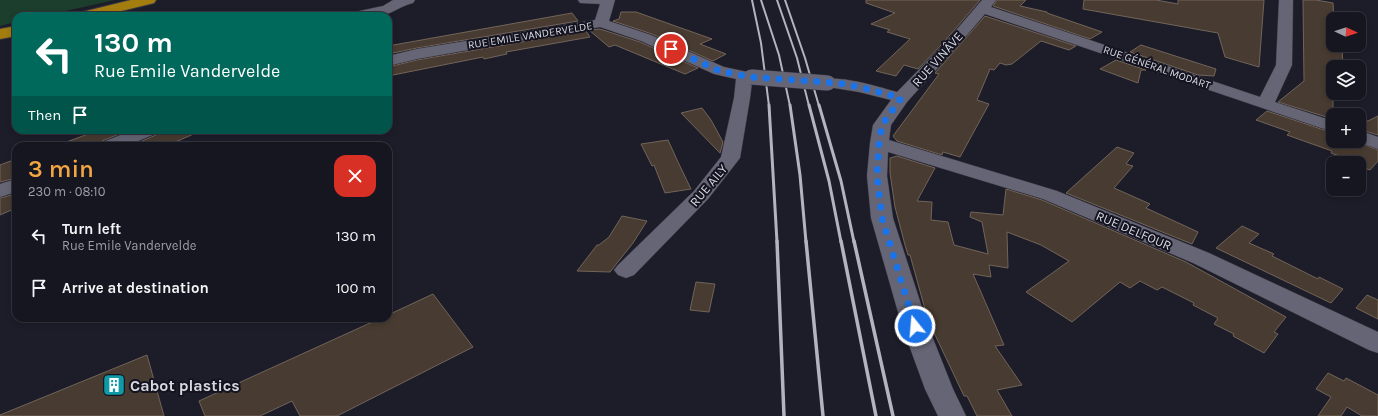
<!DOCTYPE html>
<html lang="en">
<head>
<meta charset="utf-8">
<style>
  :root { --surface:#161620; --page:#1f1f29; --text:#f1f3f6; --muted:#9e9fa5; --line:#35353e; --accent:#f3a443 }
  body { margin:0; font-family:Karla,sans-serif; background:var(--page); color:var(--text); height:100vh; display:flex; flex-direction:column; font-size:15px; white-space:nowrap }
  * { box-sizing:border-box; margin:0 }
  p { font-size:13px; color:var(--muted) }
  .icon { flex:none; width:22px; height:22px; fill:none; stroke:currentColor; stroke-width:2; stroke-linecap:round; stroke-linejoin:round }
  .map { position:relative; flex:1; overflow:hidden }
  .drawer { position:absolute; left:12px; top:142px; width:380px; height:180px; display:flex; flex-direction:column; background:var(--surface); border-radius:12px; box-shadow:0 2px 6px #0003,0 0 0 1px var(--line) }
  .drawer>* { flex:none }
  .banner { position:absolute; left:12px; top:12px; width:380px; height:122px; border-radius:12px; box-shadow:0 2px 6px #0003,0 0 0 1px var(--line); background:#00695c; color:#fff; overflow:hidden }
  .needle { width:26px; rotate:94deg }
  .buttons { position:absolute; left:1326px; top:12px; display:grid; gap:8px }
  .buttons a { display:grid; place-items:center; width:40px; height:40px; border-radius:8px; background:var(--surface); box-shadow:0 2px 6px #0003,0 0 0 1px var(--line); font-size:20px }
  .pin { position:absolute; display:grid; place-items:center; width:34px; height:34px; color:#fff; margin:-17px; border:2px solid #fff; border-radius:50%; box-shadow:0 1px 4px #0007 }
  .me { position:absolute; width:44px; margin:-22px; rotate:343deg; stroke-linejoin:round; filter:drop-shadow(0 0 3px #0008) }
  .turn { display:flex; align-items:center; gap:14px; height:84px; padding:0 16px; font-size:18px }
  .turn .icon { width:52px; height:52px; stroke-width:2.5 }
  .turn b { display:block; font-size:28px; line-height:34px }
  .then { display:flex; align-items:center; height:38px; padding:0 16px; background:#0003; gap:8px; font-size:15px }
  .round { display:grid; place-items:center; flex:none; width:42px; height:42px; border-radius:12px; background:var(--page) }
  .head { display:flex; align-items:center; justify-content:space-between; height:68px; padding:0 16px }
  h1 { font-size:24px; font-weight:600; line-height:30px; color:var(--accent) }
  ul { padding:0; list-style:none }
  li { display:flex; align-items:center; gap:12px; height:52px; padding:0 16px }
  li div { flex:1 }
  li b { display:block; font-size:15px }
  li em { font-style:normal }
  .map>svg:first-child { display:block }
</style>
</head>
<body>
<div class="map">
<svg width="1378" height="416" viewBox="0 0 1378 416">
  <rect width="100%" height="100%" fill="#1d1d2a"/>
  <path fill="#1c3e2d" d="M0,0H115L43,16H16V22L0,26Z"/>
  <path fill="#483b31" stroke="#726459" d="M866,0H980L944,42L918,69L904,65L896,76L876,71L910,39L887,32L890,30L871,24L895,13L866,3Z
    M997,0H1026L1020,6L1047,12V13L1102,32L1090,39L993,6Z
    M1084,0H1156L1178,4V0H1264L1259,67L1225,57L1218,33L1083,9Z
    M1303,0H1316L1333,3L1334,19H1333V45L1342,47L1343,67H1333V108L1349,115H1333V119L1278,102L1304,81Z
    M621,12H636L712,39L700,44L726,54L713,61L652,34L613,21L619,19Z
    M572,13L578,21L417,48L388,54V46Z
    M985,16L1076,46L1069,50L1041,41L1012,64L1006,65L1000,63L994,70L990,69L977,100L989,104L960,157L943,152L942,155L897,141L893,136L939,74L935,73Z
    M600,29L640,42L698,68L685,74L615,45L609,47L589,30Z
    M586,31L590,37L506,52L507,54L484,59L483,57L388,76V67L417,60Z
    M1141,45L1216,69L1214,76L1198,75L1130,52Z
    M1116,60L1146,70H1141L1138,83L1100,69Z
    M702,108L711,120L723,142L720,153L681,113Z
    M1267,111L1333,133V141H1354L1378,150V161L1370,170L1361,167L1359,163L1331,153L1332,151L1287,135L1290,132L1256,120Z
    M1378,116V135L1359,129V118L1368,121Z
    M99,130H129L102,141L100,146H61V144Z
    M159,130H203L166,146H130L156,135Z
    M668,140L678,162L691,189L665,193L654,165L652,166L641,144Z
    M1117,147L1134,153L1126,164L1133,166L1114,188L1150,204L1146,208L1198,232L1192,244L1066,193Z
    M897,156L935,168L917,201L932,202L931,220L948,222L954,245L988,254L982,222L970,217L971,212L1003,215L1006,189L1042,200L1186,262L1286,317L1274,332L1278,334L1264,353L1233,336L1234,334L1214,324L1218,318L1193,305L1194,303L1162,287L1157,290L1140,281L1130,288L1120,282L1072,322L1026,292L1069,261L1041,245L1007,232L1008,268L989,265L991,277L973,274L1004,345L995,346L1022,385L997,390L1012,416H977L967,396H964L928,320L910,255H908L905,245L895,207L890,173V158Z
    M16,159V178L0,182V165Z
    M16,194V208L0,215V198Z
    M622,216L647,221L633,243L610,272L577,271L597,245H599L609,237Z
    M1242,226L1259,234L1249,243L1274,254L1272,256L1318,279L1319,277L1343,289L1331,303L1216,248Z
    M696,282L715,284L709,312L690,310Z
    M433,294L473,347L337,416H300L292,401L260,416H205L199,401L381,318H388V315Z
    M1367,295L1378,300V319L1356,308Z
    M147,355L164,416H0V415Z
    M1328,373L1344,381L1346,378L1378,395V416H1362L1347,407L1341,416H1318L1331,397L1316,389Z"/>
  <g fill="none" stroke-linecap="round" stroke-linejoin="round">
    <g stroke="#3a3944" stroke-width="1">
      <path id="minor" d="M393,0H415L413,3C405,5 400,8 392,12C379,18 363,16 348,16L350,13L383,6Z
        M578,0H615L609,21L651,35L724,67L757,74L759,77L757,80L752,82L750,98L740,158L708,199L634,275L626,278L618,275L614,270L618,265L694,191L721,157L734,98L736,79L714,74L641,41L600,27L417,59L388,66V56L417,49L595,20L600,4L580,3Z
        M982,0H996L991,7L1260,97L1276,65L1279,0H1293L1292,65L1275,102L1333,121V132L985,14L955,49L907,102L891,125L889,140L1057,191L1209,253L1378,332V353L1369,350L1193,263L1043,199L888,152L887,176L893,218L928,326L953,389L966,416H938L925,389L902,326L871,218L867,176L870,143L873,125L891,100L859,92L822,86L820,83L822,80C842,75 878,87 897,92L945,43Z
        M133,130H158L155,134L126,146H101L103,142Z
        M1359,130L1378,137V149L1355,141H1359Z
        M16,179V192L0,197V184Z"/>
    </g>
    <g stroke="#3a3944" stroke-width="2">
      <path id="motorway" d="M131,0H156L154,3L101,16H76L78,13Z
        M16,26V36L0,39V29Z"/>
    </g>
    <use href="#minor" fill="#656575" fill-rule="evenodd"/>
    <use href="#motorway" fill="#a47d0f" fill-rule="evenodd"/>
    <path stroke="#b4b4be" stroke-width="2" d="M752,0L761,43L769,106
      M761,0L779,55L790,106
      M777,0L797,58L809,106
      M785,0L805,58L819,106"/>
    <path stroke="#b4b4be" stroke-width="3" d="M769,105L777,242
      M790,105L800,175L806,242
      M809,105L829,181L841,242
      M819,105L841,181L854,242"/>
    <path stroke="#b4b4be" stroke-width="3.5" d="M777,241L784,416
      M806,241L823,416
      M841,241L876,416
      M854,241L893,416"/>
    <g stroke="#3a3944" stroke-width="16" stroke-linecap="butt">
      <path id="minor-bridge" d="M751,77L828,83"/>
    </g>
    <use href="#minor-bridge" stroke="#656575" stroke-width="15"/>
  </g>
  <g fill="none" stroke-linecap="round" stroke-linejoin="round">
    <path stroke="#1a73e8" stroke-width="7" stroke-dasharray="0 12.6" d="M671,49L720,71L751,77L837,83L860,87L901,98L882,125L879,143L877,176L882,218L915,326"/>
  </g>
  <defs>
    <g id="building-square" transform="scale(1.15)"><rect x="-9" y="-9" width="18" height="18" rx="4" fill="#0f9aa8" stroke="#141320"/><path d="M-4-6H4V6H1V3H-1V6H-4ZM-2.5-4.3h1.7v1.8h-1.7ZM.8-4.3h1.7v1.8H.8ZM-2.5-1h1.7V.8h-1.7ZM.8-1h1.7V.8H.8Z" fill="#fff"/></g>
  </defs>
  <g fill-rule="evenodd">
    <use href="#building-square" x="114" y="385"/>
  </g>
  <g text-anchor="middle" stroke-width="4" stroke-linejoin="round" paint-order="stroke">
    <g font-size="11" fill="#d8d8e1" stroke="#141320">
      <text transform="translate(530 35) rotate(-9)" y="4">RUE EMILE VANDERVELDE</text>
      <text transform="translate(1157 67) rotate(19)" y="4">RUE GÉNÉRAL MODART</text>
    </g>
    <g font-size="13" fill="#d8d8e1" stroke="#141320">
      <text transform="translate(937 59) rotate(-48)" y="5">RUE VINÂVE</text>
      <text transform="translate(708 185) rotate(-50)" y="5">RUE AILY</text>
      <text transform="translate(1134 230) rotate(23)" y="5">RUE DELFOUR</text>
    </g>
    <g font-size="16" font-weight="bold" fill="#d8d8e1" stroke="#141320" text-anchor="start">
      <text x="130" y="391">Cabot plastics</text>
    </g>
  </g>
</svg>
<div class="buttons">
<a><svg class="needle" viewBox="-14 -14 28 28"><path d="M0-13l5 13h-10z" fill="#e53935"/><path d="M0 13l5-13h-10z" fill="#9e9fa5"/></svg></a>
<a><svg class="icon" aria-label="layers" viewBox="0 0 24 24"><path d="M12 4l9 5-9 5-9-5zM3 14l9 5 9-5"/></svg></a>
<a>+</a>
<a>−</a>
</div>
<div class="pin" style="left:671px;top:49px;background:#d93025"><svg class="icon" aria-label="arrive" viewBox="0 0 24 24"><path d="M6 21V4h12l-3 4 3 4H6"/></svg></div>
<svg class="me" style="left:915px;top:326px" viewBox="-20 -20 40 40"><circle r="17" fill="#1a73e8" stroke="#fff" stroke-width="3"/><path d="M0-11L8 9 0 5-8 9z" fill="#fff"/></svg>
<div class="banner">
<div class="turn"><svg class="icon" aria-label="left" viewBox="0 0 24 24"><path d="M17 20v-9H6M10 6l-5 5 5 5"/></svg><div><b>130 m</b>Rue Emile Vandervelde</div></div>
<div class="then">Then<svg class="icon" aria-label="arrive" viewBox="0 0 24 24"><path d="M6 21V4h12l-3 4 3 4H6"/></svg></div>
</div>
<section class="drawer">
<div class="head"><div><h1>3 min</h1><p>230 m · 08:10</p></div><a class="round" style="background:#d93025;color:#fff"><svg class="icon" aria-label="close" viewBox="0 0 24 24"><path d="M6 6l12 12M18 6L6 18"/></svg></a></div>
<ul>
<li><svg class="icon" aria-label="left" viewBox="0 0 24 24"><path d="M17 20v-9H6M10 6l-5 5 5 5"/></svg><div><b>Turn left</b><p>Rue Emile Vandervelde</p></div><em>130 m</em></li>
<li><svg class="icon" aria-label="arrive" viewBox="0 0 24 24"><path d="M6 21V4h12l-3 4 3 4H6"/></svg><div><b>Arrive at destination</b></div><em>100 m</em></li>
</ul>
</section>
</div>
</body>
</html>
